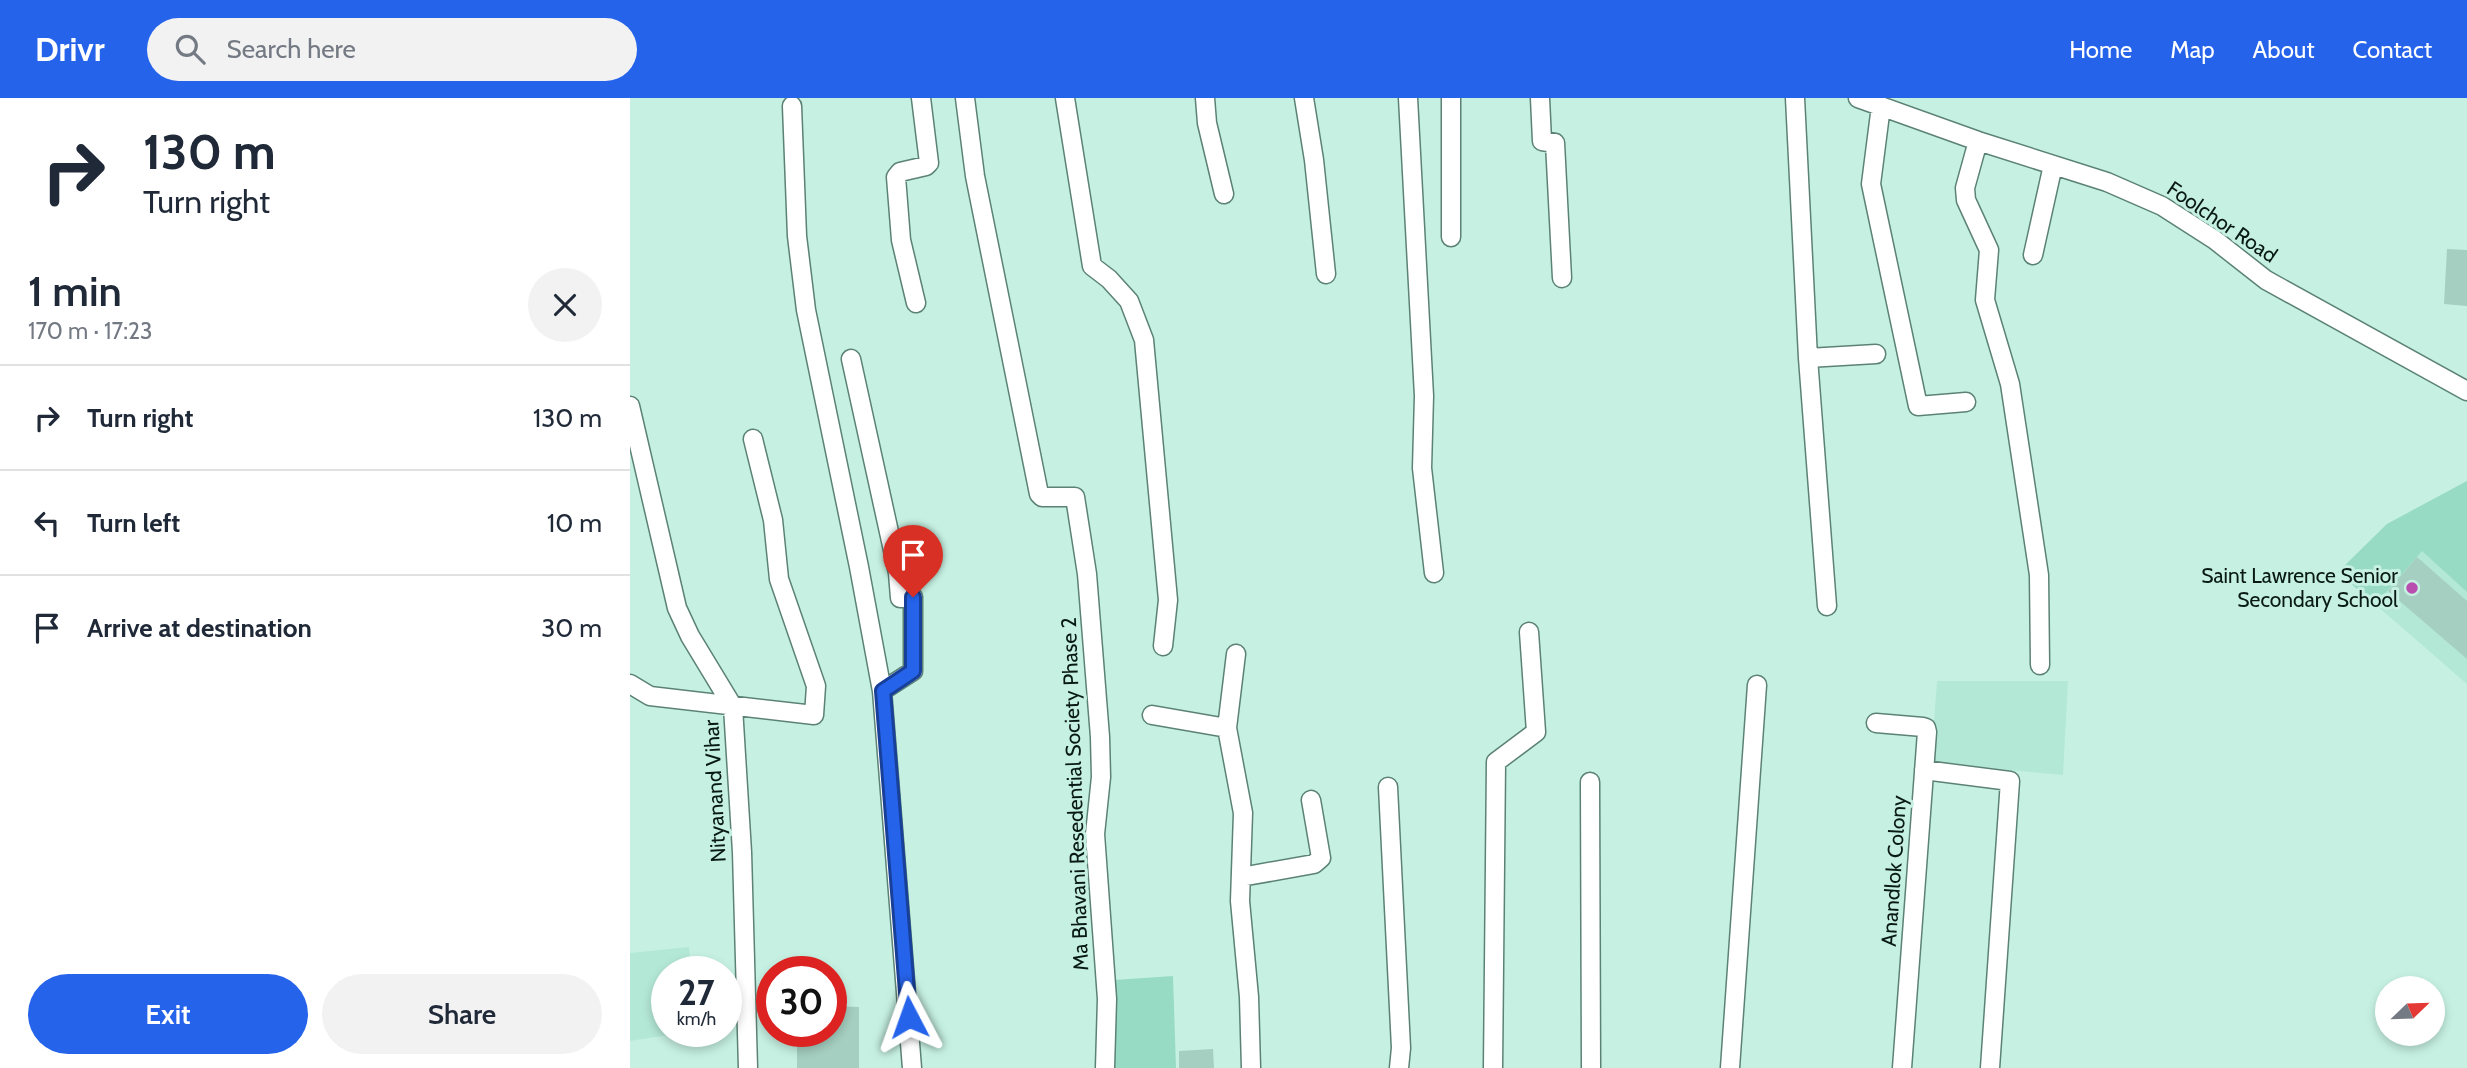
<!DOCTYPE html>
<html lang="en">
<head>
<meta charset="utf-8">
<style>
  :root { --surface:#fff; --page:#f2f2f3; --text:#1f2937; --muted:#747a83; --line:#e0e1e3; --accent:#2563eb }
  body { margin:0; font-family:Cabin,sans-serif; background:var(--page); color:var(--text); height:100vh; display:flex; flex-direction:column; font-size:26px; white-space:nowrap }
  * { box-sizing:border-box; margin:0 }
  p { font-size:23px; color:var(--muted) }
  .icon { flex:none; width:38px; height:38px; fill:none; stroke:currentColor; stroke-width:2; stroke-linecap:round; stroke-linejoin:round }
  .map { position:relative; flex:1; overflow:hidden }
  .sheet { display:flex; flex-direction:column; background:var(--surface); width:630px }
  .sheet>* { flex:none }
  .top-card { background:#fff; color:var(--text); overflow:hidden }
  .needle { width:46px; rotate:67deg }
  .buttons { position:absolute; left:1745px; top:878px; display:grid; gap:14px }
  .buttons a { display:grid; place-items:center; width:70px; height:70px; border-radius:50%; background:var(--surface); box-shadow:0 4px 10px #0003; font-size:35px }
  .speed { position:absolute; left:21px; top:858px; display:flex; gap:14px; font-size:35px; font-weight:700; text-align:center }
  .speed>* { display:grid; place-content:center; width:91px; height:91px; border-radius:50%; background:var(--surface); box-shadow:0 4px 10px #0003; line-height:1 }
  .speed small { font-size:18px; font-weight:400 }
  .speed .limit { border:10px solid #d22; background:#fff; color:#111 }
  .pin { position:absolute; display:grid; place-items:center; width:60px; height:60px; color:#fff; margin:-72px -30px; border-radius:50% 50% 50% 0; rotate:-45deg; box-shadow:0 0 7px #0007 }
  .pin .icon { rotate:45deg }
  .me { position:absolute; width:77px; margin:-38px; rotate:356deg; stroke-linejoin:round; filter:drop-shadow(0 0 5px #0008) }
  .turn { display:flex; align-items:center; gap:24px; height:147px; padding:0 28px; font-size:32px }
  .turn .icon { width:91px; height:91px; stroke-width:2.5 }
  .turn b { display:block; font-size:49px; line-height:60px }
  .round { display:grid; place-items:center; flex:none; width:74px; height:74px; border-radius:37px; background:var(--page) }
  .summary { display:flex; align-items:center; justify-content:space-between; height:119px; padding:0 28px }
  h1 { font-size:42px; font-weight:600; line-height:52px }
  .cta { display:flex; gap:14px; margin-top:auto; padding:14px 28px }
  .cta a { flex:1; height:80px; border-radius:42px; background:var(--accent); color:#fff; font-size:28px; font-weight:600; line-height:80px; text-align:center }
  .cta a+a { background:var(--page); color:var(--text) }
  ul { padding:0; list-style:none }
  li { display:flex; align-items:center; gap:21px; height:105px; padding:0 28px; border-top:2px solid var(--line) }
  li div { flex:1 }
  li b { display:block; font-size:26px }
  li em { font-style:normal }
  header { display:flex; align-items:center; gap:42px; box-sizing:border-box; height:98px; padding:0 35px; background:var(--accent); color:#fff }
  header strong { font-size:33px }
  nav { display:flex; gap:38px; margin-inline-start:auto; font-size:24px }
  .search { width:490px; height:63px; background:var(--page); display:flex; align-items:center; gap:18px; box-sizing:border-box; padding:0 24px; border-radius:38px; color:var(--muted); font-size:26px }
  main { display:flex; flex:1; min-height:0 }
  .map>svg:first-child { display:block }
</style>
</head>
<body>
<header>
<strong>Drivr</strong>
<div class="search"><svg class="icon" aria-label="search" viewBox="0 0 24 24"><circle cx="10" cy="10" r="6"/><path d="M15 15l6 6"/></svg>Search here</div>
<nav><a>Home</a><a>Map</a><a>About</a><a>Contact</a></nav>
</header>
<main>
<section class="sheet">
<div class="top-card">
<div class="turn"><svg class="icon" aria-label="right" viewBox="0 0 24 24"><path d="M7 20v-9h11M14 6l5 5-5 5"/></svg><div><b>130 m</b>Turn right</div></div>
</div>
<div class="summary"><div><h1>1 min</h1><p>170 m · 17:23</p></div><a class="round"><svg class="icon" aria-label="close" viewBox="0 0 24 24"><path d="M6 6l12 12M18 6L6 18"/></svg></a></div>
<ul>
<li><svg class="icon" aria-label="right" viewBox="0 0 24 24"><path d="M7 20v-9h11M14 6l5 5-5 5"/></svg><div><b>Turn right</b></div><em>130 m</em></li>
<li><svg class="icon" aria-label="left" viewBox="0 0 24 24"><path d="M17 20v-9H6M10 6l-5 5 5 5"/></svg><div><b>Turn left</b></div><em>10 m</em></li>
<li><svg class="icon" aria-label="arrive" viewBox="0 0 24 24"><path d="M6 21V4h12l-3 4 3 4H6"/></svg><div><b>Arrive at destination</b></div><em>30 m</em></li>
</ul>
<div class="cta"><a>Exit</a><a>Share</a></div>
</section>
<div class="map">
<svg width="1837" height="970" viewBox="0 0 1837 970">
  <rect width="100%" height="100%" fill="#c6f1e2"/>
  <path fill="#b4e8d6" d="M1837,383V586L1708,474L1757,426Z
    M1307,583H1438L1433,677L1301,665Z
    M59,849L61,873H37V933H64L0,943V855Z"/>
  <path fill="#98dbc5" d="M1837,383V494L1792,453L1745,507L1708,474L1757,426Z
    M543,878L546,970H481L484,882Z"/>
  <path fill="#a5cfc0" d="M1817,151L1837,152V208L1814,206Z
    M1787,459L1837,503V561L1758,493Z
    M201,908L229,909V970H167V933H201Z
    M583,951L584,970H549V953Z"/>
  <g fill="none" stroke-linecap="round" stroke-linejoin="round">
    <g stroke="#5b8275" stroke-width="21">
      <path id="minor" d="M335,0L345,78L409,396L412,399H445L457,476L470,639L471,679L465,736L477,901L475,970
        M435,0L462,168L479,181L499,203L514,242L538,502L533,548
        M575,0L577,25L594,96
        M674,0L684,62L696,176
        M778,0L794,298L792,370L804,475
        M821,0V139
        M910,0L912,43L925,45L932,180
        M1165,0L1178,260L1197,508
        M1228,0L1348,43L1477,84L1532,108L1585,142L1636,182L1837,293
        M162,8L167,138L176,212L229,469L252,593L282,970
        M1251,8L1241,86L1288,308L1336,304
        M1348,43L1335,90L1336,102L1359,152L1355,202L1380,286L1409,477L1410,567
        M1403,157L1423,67
        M286,205L271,142L266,79L270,74L296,68L299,65L291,0
        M1178,260L1246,256
        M221,261L268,475L270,500L283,499V573L252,593
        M0,308L47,510L60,538L103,609L112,754L118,970
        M606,556L597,630L613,715L610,803L619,899L621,970
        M0,586L20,598L184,617L186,588L149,481L143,422L123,341
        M522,617L597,630
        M1246,625L1293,629L1296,630L1297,634L1272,970
        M1294,672L1380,683L1360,970
        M960,684L961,970
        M758,689L771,950L769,970
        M611,779L684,766L691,760L681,702
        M863,970L866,664L906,634L899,534
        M1100,970L1127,587"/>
    </g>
    <use href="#minor" stroke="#fff" stroke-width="18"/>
  </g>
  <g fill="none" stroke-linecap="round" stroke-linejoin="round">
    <g stroke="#184099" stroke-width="18">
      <path id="route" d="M279,919L253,593L283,573V499"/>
    </g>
    <use href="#route" stroke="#2563eb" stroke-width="12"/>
  </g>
  <circle fill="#b94eae" stroke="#c6f1e2" stroke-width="2.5" cx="1782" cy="490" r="7"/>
  <g text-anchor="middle" stroke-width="6" stroke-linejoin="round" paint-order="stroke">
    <g font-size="21" fill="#091914" stroke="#c6f1e2">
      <text transform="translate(1592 124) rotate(34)" y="7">Foolchor Road</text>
      <text transform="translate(85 693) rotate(-93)" y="7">Nityanand Vihar</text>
      <text transform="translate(445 696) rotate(-92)" y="7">Ma Bhavani Resedential Society Phase 2</text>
      <text transform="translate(1264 773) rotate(-86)" y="7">Anandlok Colony</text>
    </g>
    <g font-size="21" fill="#091914" stroke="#c6f1e2" text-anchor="end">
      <text x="1768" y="485">Saint Lawrence Senior<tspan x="1768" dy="24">Secondary School</tspan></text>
    </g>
  </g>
</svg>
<div class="buttons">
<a><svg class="needle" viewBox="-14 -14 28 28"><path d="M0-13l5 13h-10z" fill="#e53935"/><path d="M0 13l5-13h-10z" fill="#747a83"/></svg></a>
</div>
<div class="speed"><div>27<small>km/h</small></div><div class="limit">30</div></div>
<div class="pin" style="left:283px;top:499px;background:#d93025"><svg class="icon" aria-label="arrive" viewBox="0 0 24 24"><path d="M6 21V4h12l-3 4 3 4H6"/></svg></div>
<svg class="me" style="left:279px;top:919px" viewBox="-20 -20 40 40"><path d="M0-17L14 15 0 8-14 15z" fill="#2563eb" stroke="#fff" stroke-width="4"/></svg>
</div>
</main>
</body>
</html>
